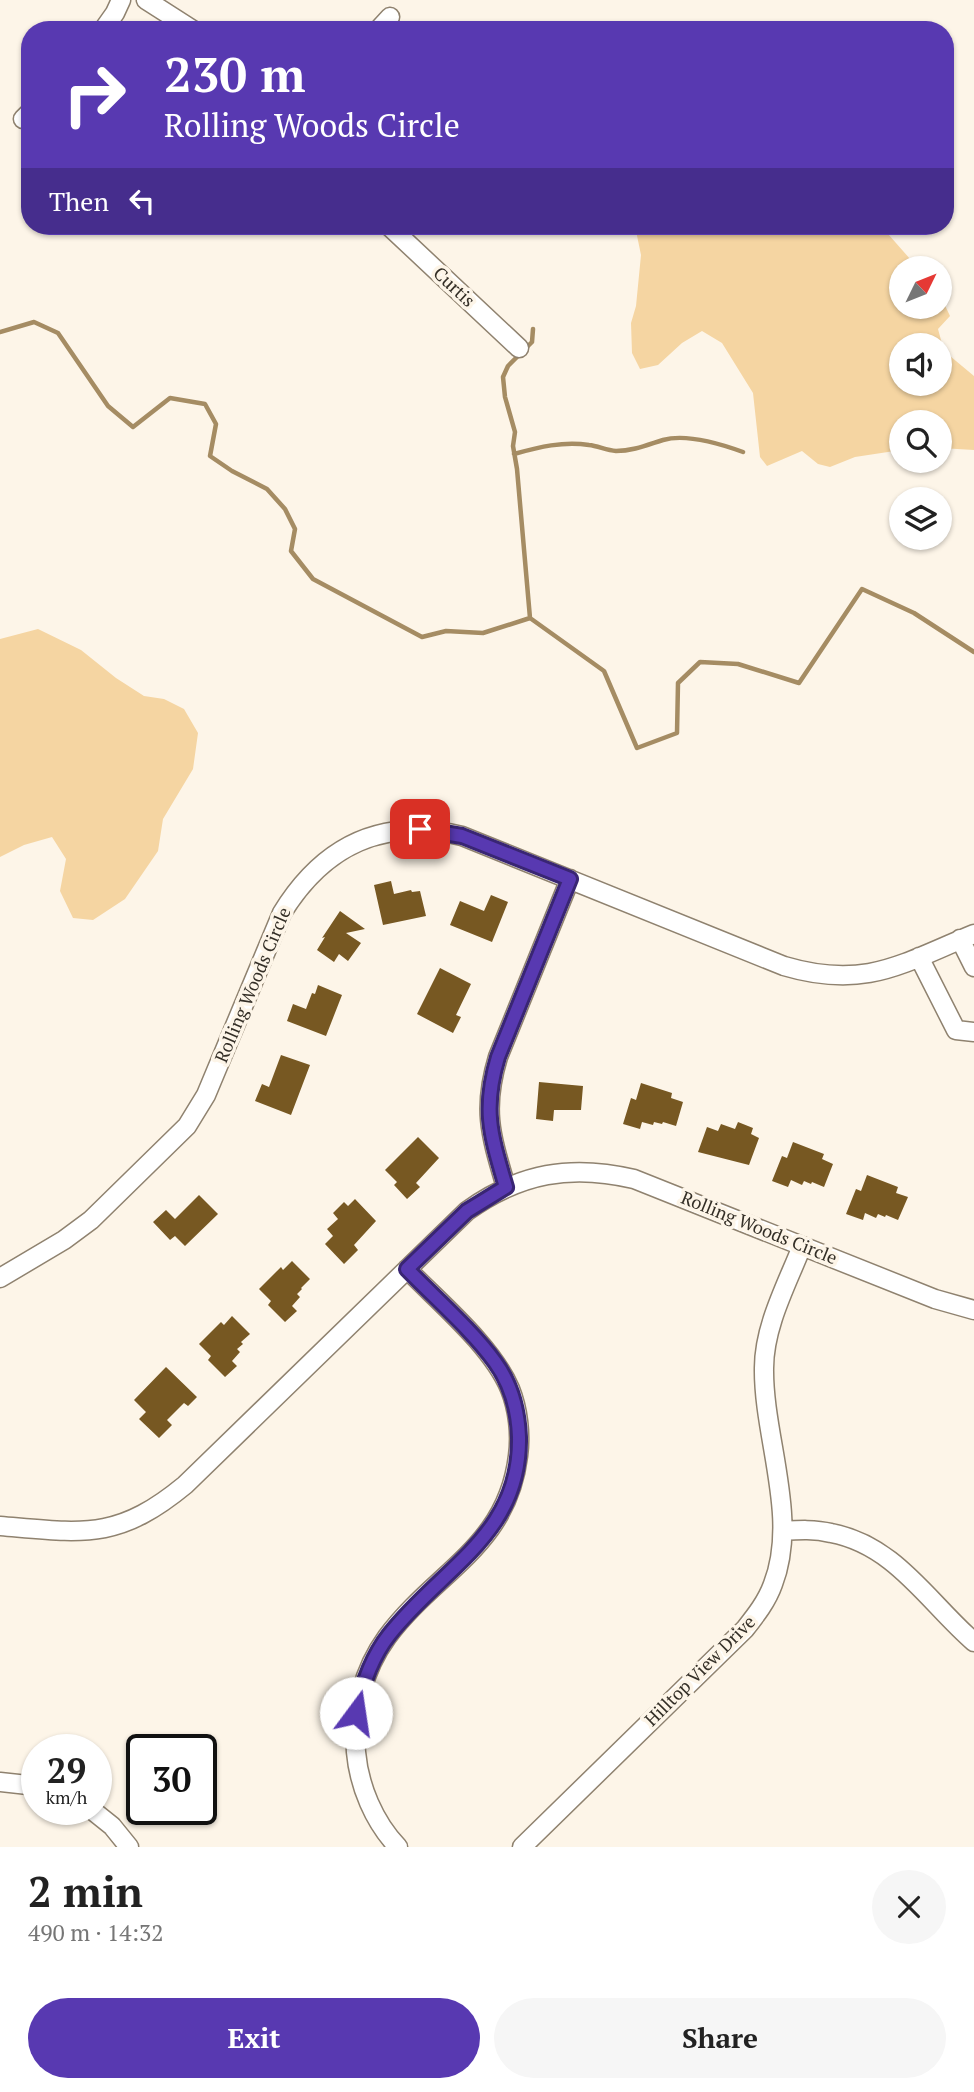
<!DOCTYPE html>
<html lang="en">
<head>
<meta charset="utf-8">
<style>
  :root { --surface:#fff; --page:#f6f6f6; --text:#222; --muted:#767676; --accent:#5839b1 }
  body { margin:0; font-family:"PT Serif",serif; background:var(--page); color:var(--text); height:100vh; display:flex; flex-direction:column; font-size:26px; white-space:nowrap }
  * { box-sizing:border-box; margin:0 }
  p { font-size:23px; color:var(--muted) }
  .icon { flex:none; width:38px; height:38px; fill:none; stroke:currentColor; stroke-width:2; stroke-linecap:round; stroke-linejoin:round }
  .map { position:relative; height:1847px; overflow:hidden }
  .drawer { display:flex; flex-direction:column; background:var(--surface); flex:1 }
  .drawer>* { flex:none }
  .top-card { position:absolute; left:21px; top:21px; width:933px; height:214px; border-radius:28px; box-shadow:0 2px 5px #0004; background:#5839b1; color:#fff; overflow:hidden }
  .needle { width:46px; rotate:47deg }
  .tools { position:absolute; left:889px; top:256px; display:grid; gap:14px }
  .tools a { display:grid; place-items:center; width:63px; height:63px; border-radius:50%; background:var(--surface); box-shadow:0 2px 5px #0004; font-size:35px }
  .speed { position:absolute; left:21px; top:1734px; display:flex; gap:14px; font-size:35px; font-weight:700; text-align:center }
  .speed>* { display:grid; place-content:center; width:91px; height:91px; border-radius:50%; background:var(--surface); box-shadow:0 2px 5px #0004; line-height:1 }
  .speed small { font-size:18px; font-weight:400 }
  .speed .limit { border:4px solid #111; border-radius:10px; background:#fff; color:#111 }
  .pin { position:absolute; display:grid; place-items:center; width:60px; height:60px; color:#fff; margin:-30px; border-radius:14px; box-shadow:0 4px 10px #0006 }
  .me { position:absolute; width:77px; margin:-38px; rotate:14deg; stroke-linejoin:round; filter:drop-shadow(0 0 5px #0008) }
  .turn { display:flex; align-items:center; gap:24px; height:147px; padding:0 28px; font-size:32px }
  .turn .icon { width:91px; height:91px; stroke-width:2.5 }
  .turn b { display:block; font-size:49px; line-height:60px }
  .then { display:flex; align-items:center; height:66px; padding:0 28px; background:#0003; gap:14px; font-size:26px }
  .round { display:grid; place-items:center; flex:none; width:74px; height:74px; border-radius:37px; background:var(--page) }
  .head { display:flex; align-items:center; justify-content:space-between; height:119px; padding:0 28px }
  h1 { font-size:42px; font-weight:600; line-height:52px }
  .primary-button { display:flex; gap:14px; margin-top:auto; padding:14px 28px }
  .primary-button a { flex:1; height:80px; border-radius:42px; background:var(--accent); color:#fff; font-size:28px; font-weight:600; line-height:80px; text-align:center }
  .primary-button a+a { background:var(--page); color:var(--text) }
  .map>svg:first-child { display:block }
</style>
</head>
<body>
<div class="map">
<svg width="974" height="1847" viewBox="0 0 974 1847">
  <rect width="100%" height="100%" fill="#fdf5e8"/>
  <path fill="#f5d5a2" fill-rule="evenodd" d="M635,226H881L918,268H901V306H940V295L950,316L938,329L944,351L974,376V450L940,448V422H901V450L855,457L830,467L818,464L802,451L767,466L760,457L753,393L722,343L702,331L682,343L658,365L640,369L632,353L631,323L636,306L641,255ZM901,345H940V383H901Z
    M38,629L81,650L116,678L144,696L164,699L184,709L198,733L193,769L163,819L158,851L125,899L93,920L73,918L60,891L66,859L52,837L24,845L0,857V639Z"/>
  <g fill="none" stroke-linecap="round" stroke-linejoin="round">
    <path stroke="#a58c63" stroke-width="4.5" d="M0,332L34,322L58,333L108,406L133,427L170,398L205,404L216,424L210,456L232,471L267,489L285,509L295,529L291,551L313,579L422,637L446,631L483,633L530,618
      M514,454C539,447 563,441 589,445C598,446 606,450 616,451C633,451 647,445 663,440C687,433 721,444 743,452
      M530,618L604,671L637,748L677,733L678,683L700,662L738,664L799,683L862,589L914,613L974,652
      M530,618L517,469L513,446L515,432L505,397L503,377L508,366L532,342L533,329"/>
  </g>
  <path fill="#775822" d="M391,881L394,894L411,890L412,892L420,891L426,916L383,925L374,885Z
    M491,895L508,902L492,942L450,925L460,901L484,911Z
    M340,911L365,929L346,933L361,943L348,961L339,954L334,962L317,950L325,937L322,938Z
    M440,968L471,984L456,1015L461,1017L453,1033L417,1014Z
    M318,985L342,995L326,1036L287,1021L293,1004L306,1009L312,993L315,994Z
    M281,1055L310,1065L291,1115L255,1101L262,1084L269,1087Z
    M539,1082L583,1086L581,1110H554L553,1121L536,1119Z
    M641,1083L672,1093L671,1098L683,1102L676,1126L663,1122L662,1124L654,1122L653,1125L642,1122L640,1129L623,1124L631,1098L636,1100Z
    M738,1122L753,1128L751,1134L759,1138L749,1165L698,1152L707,1127L718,1131L721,1124L735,1129Z
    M418,1137L439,1158L416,1183L420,1187L407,1199L394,1185L397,1182L385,1170Z
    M793,1142L824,1154L822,1159L833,1164L824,1187L812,1182L811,1184L804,1181L802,1185L791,1180L788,1187L772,1181L782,1156L787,1158Z
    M867,1175L898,1187L896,1193L908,1197L898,1220L886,1215L885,1217L878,1214L876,1218L865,1213L863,1220L846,1214L856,1189L861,1191Z
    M199,1195L218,1214L185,1246L175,1236L170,1240L153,1222L166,1210L175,1219Z
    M355,1199L376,1221L354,1245L358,1250L344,1264L325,1244L333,1236L327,1229L338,1219L333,1213L344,1202L348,1206Z
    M292,1261L310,1279L301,1288L302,1289L297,1294L300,1297L292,1306L297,1311L285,1322L268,1305L271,1301L259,1289L281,1267L283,1270Z
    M232,1316L250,1334L241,1342L243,1344L237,1349L240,1352L232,1361L237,1366L225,1377L208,1360L211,1356L199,1344L221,1322L224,1325Z
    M166,1367L197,1397L188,1406L184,1403L167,1420L172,1425L159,1438L139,1419L146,1412L134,1400Z"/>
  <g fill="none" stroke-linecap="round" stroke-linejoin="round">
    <g stroke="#8f826f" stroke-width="21">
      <path id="minor" d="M146,0L193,30
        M103,30L115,13L121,0
        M378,30L390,17
        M23,119L30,112
        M389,226L519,348
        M960,939L974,967
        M919,957L956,1030L974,1032
        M506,1187C491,1136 482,1110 498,1057L570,879
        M0,1278L64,1240L91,1220L187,1126L206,1095L282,913C324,845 383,817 462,836L784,966C865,990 901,964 974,934
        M0,1526C83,1533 117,1541 185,1485L467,1211C520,1173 571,1164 634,1179L935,1299L974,1310
        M783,1531C799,1530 815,1529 831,1533C895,1545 928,1602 974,1642
        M0,1782L37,1786
        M92,1810L112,1826L129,1847
        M398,1847C374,1822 359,1786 356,1752C353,1711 363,1670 387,1637C436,1571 507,1547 518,1456C521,1434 518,1409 510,1389C492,1346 440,1303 407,1269
        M522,1847L745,1629C756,1615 767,1601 773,1584C799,1517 763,1437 764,1368C764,1326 787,1284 802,1246"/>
    </g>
    <use href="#minor" stroke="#fff" stroke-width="18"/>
  </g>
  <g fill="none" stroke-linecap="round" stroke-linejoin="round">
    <g stroke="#392573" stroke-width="18">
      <path id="route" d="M356,1713C362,1685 371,1658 389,1635C441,1568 521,1535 519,1437C518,1410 511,1384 495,1362C473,1331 434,1297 407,1269L467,1211L506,1187C491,1136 482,1110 498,1057L570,879L462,836L420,829"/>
    </g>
    <use href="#route" stroke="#5839b1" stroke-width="12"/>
  </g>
  <g text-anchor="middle" stroke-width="7" stroke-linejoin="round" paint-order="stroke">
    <g font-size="18" fill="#342f27" stroke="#fdf5e8">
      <text transform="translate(454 287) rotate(43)" y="6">Curtis</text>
      <text transform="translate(253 985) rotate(-67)" y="6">Rolling Woods Circle</text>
      <text transform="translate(759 1228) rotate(22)" y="6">Rolling Woods Circle</text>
      <text transform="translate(700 1671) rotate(-45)" y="6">Hilltop View Drive</text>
    </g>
  </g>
</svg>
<div class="tools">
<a><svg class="needle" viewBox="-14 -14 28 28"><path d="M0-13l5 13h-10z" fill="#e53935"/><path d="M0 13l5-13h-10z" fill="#767676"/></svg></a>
<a><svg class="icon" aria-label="sound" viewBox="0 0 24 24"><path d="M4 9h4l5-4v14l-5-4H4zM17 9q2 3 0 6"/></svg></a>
<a><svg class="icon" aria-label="search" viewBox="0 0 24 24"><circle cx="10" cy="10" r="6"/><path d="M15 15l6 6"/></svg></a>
<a><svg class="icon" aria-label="layers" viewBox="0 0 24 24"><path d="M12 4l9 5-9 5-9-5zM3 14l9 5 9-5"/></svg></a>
</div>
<div class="speed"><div>29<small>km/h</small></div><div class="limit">30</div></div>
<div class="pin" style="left:420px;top:829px;background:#d93025"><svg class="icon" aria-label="arrive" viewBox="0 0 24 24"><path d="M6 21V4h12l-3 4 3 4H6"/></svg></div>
<svg class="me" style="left:356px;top:1713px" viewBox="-20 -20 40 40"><circle r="19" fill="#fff"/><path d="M0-13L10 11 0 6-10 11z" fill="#5839b1"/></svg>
<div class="top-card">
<div class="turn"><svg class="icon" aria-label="right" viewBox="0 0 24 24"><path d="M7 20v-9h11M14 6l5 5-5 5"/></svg><div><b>230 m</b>Rolling Woods Circle</div></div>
<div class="then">Then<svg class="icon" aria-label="left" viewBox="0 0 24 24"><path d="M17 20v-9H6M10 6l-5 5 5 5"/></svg></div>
</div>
</div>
<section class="drawer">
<div class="head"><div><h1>2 min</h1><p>490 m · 14:32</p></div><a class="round"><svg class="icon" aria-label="close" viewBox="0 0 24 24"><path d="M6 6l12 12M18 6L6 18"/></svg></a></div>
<div class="primary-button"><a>Exit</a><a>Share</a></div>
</section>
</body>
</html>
